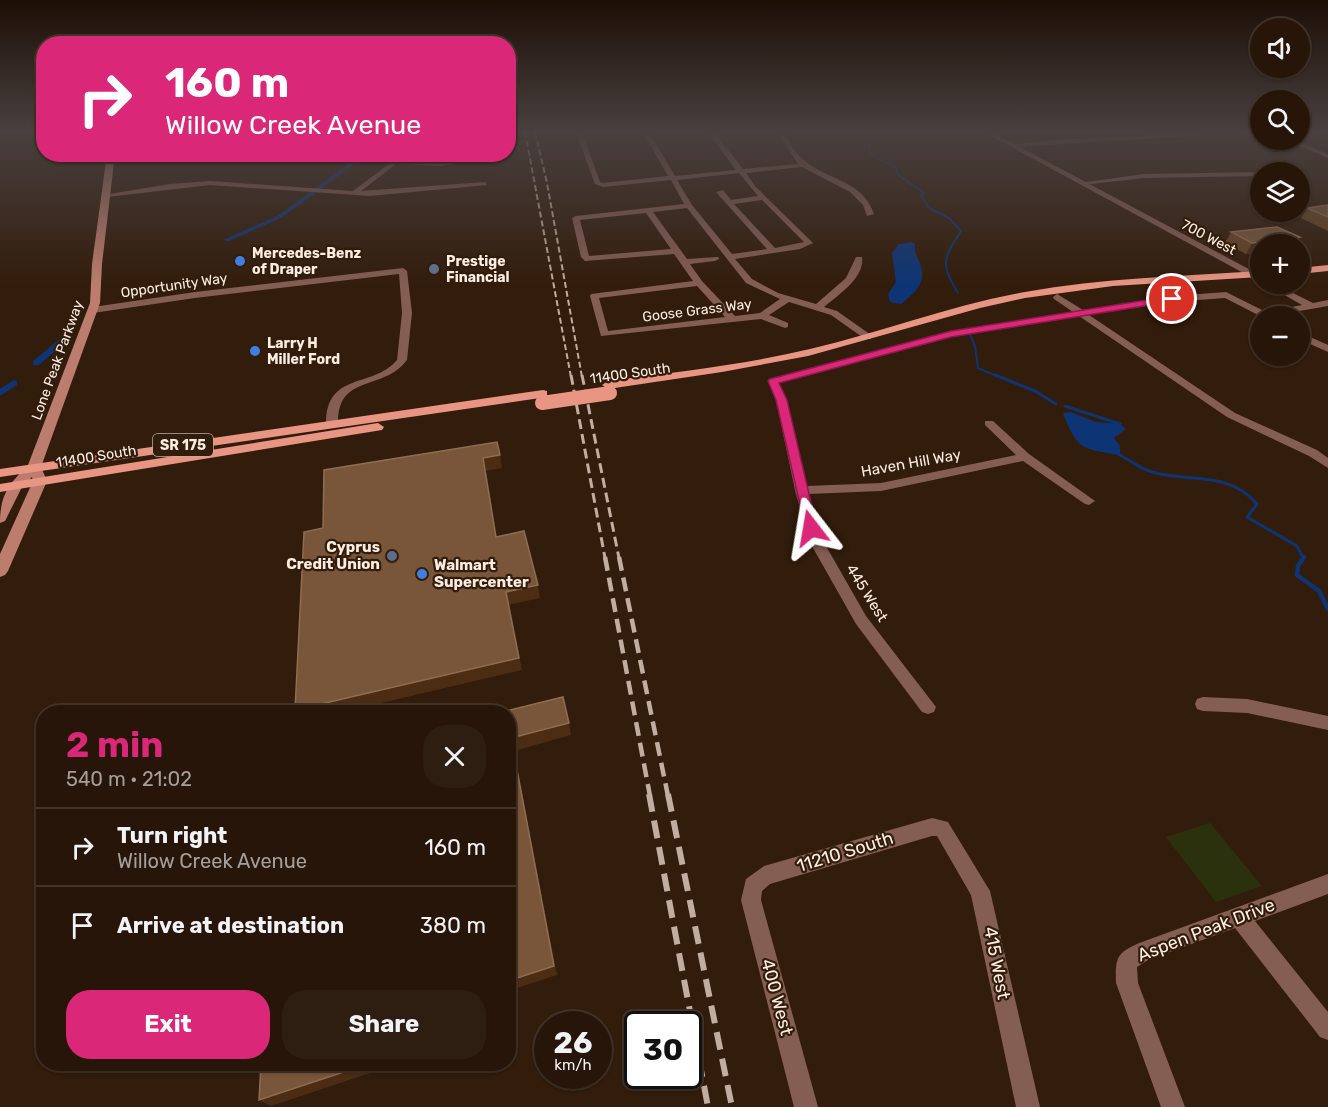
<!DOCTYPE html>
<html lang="en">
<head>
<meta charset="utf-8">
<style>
  :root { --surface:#261508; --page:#2e1e12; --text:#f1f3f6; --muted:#a49f9c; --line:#423429; --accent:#db2777 }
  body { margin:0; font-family:Rubik,sans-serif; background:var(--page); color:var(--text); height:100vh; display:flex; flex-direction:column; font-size:22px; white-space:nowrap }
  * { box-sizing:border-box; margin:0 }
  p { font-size:20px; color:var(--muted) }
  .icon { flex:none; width:33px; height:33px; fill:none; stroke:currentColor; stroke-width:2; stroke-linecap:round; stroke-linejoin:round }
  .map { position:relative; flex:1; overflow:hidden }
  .sheet { position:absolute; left:36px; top:705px; width:480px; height:366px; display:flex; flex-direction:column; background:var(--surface); border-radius:24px; box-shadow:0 2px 4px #0004,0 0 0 2px var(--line) }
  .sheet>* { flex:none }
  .guide { position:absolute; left:36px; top:36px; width:480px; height:126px; border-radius:24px; box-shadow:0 2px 4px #0004,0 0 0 2px var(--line); background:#db2777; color:#fff; overflow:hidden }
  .tools { position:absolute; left:1250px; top:18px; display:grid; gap:12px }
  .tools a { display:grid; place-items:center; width:60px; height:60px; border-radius:50%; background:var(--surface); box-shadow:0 2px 4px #0004,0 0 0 2px var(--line); font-size:30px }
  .speed { position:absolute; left:534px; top:1011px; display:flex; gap:12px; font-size:30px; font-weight:700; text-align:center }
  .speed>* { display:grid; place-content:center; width:78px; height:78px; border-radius:50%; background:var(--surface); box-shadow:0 2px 4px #0004,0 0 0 2px var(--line); line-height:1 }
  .speed small { font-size:15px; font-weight:400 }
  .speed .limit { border:3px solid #111; border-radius:9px; background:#fff; color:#111 }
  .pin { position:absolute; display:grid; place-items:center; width:51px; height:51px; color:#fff; margin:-26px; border:3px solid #fff; border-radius:50%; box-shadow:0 2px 6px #0007 }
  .me { position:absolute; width:66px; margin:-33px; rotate:346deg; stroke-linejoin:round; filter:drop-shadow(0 0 4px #0008) }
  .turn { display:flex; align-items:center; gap:21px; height:126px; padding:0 30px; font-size:27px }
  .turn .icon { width:78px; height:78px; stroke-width:2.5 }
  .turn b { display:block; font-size:42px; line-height:51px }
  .round { display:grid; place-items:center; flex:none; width:63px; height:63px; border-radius:24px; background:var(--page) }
  .overview { display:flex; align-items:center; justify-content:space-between; height:102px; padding:0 30px }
  h1 { font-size:36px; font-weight:700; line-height:45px; color:var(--accent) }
  .cta { display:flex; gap:12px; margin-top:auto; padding:12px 30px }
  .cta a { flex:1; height:69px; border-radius:24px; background:var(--accent); color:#fff; font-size:24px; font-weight:700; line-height:69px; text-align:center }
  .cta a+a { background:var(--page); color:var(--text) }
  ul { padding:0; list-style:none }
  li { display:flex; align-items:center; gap:18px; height:78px; padding:0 30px; border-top:2px solid var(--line) }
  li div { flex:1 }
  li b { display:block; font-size:22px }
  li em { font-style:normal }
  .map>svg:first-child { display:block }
</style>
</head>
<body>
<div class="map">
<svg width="1328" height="1107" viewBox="0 0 1328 1107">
  <rect width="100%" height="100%" fill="#321c0b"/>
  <path fill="#2c310d" d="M1210,823L1262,886L1216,902L1166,837Z"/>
  <path fill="#0d3576" d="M911,242L915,244C914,252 917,256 920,263C927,283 916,292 901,304L890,302L888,294L896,282L892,253L899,244Z
    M1071,412L1096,422L1120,424L1126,429L1114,438L1120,446V455C1082,449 1077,450 1063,413Z"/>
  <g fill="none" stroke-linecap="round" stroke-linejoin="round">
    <path stroke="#0d3576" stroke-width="2" d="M856,132L867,141L871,154L896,168L898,175L924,193L921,196L929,208L949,218L961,231C943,259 940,263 958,293
      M970,335L975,346L978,368L999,377"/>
    <path stroke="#0d3576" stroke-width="3" d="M995,375L1035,391L1056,404
      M1065,406L1120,424L1115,426
      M1116,453C1127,458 1137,467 1149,471C1188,484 1227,469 1257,504L1247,517L1297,546L1303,558"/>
    <path stroke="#0d3576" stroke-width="4.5" d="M1304,557L1298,566L1297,575L1319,591L1328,609"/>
    <path fill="#0d3576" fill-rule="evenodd" d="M362,154H369L281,218L229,241L223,240L277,216Z
      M67,333L71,336L70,338L39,365H33V361Z
      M14,380L17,381V385L0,396V389Z"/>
    <path fill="#845d53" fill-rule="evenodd" d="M576,132H582L600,182L603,183L668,176L643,132H649L675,176L736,170L708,132H714L743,169L798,164L780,136L779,132H785C804,185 859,169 874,214L867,216L863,205L850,192L802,167L746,173L755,186L813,243L800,249L735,259L752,279L778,293L816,304L846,278L856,257H862C865,278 838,295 824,307L837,311L871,335V339H865L831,315L789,302L769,315L788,323V327L785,328L761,319L601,336L590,296L591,294L693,281L674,254L585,261L581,257L572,218L576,216L684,204L671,180L603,187L595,184ZM739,173L758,196L731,200L723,190L716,192L767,249L732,254L692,205L677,180ZM762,200L804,242L775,248L734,204ZM687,208L746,283L780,299L760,313L735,316L702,281L690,264L715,261L719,259L718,257L687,259L653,212ZM646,213L671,249L589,256L580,220ZM697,286L725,317L608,331L599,298Z
      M1221,132H1257L1012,147L1009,145L1062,139Z
      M1286,140H1293L1328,154V158Z
      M476,154H482L481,161L439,166L396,164L361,191L485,182L487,185L370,196L210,185L107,197L103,195L170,184L210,181L353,191L398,157H402L401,160L439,162L476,158Z
      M1260,172H1262H1260V176L1144,178L1082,185L1079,183L1144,174Z
      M403,268L407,271L412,313L407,360C383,392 338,373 338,423L332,426L326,423C327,371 372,389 397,360L402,313L399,274L195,298L93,313L88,310L93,307L195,292Z
      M1265,284H1275L1313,303L1328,300V306L1271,316H1260L1225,298L1172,302L1089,315L1235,413L1317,450L1328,458V468L1309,456L1227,417L1079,316L952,337L779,383L786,400L807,486L881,483L1016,455L985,425V421H993L1029,454L1095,501L1089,505L1085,504L1023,461L881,491L809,494L822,539L866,616L936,707L934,712L928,714L922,712L856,624L808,539L795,490L776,400L768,381L769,379L951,331L1073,312L1054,299L1053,297L1057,294L1083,310L1172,296L1226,292L1266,312L1302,305Z
      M1299,332L1328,345V352L1299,339Z
      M1203,697L1247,699L1328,716V730L1247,713L1203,711L1197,709L1195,704L1197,699Z
      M932,818L948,822L990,891L1040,1107H1016L971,895L937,836H932L770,884L762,891L761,900L818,1107H794L741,900L746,879L764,866Z
      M1328,874V894L1255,921L1328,1012V1040L1320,1037L1235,928L1148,960L1137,967L1138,983L1185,1107H1161L1116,983C1115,957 1117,952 1142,942Z"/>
    <path fill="#845d53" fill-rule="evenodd" d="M984,132H992L1260,275V282Z"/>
    <path fill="#bc7d6e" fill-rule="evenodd" d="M107,154H115L102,264L100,303L41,467L47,481L8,571L5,575L0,577V554L33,481L32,477L22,487L5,521L0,523C0,495 8,485 28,465L90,303L92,264Z"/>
    <path fill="#e89683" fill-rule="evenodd" d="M1328,265V271L1299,274V268Z
      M1260,271V277L1113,286L1025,298L980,308L808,356L722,372L608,389L602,385L608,381C675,372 743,365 810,349C882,332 952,305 1025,292C1102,278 1182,276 1260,271Z
      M543,390L547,391V397L0,477V469Z
      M378,423L384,427L382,430L0,492V484Z"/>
    <path stroke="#bfaea1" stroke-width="2" stroke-dasharray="6 3" stroke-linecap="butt" d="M525,132L571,377
      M535,132L547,183L582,377"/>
    <path stroke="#bfaea1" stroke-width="3" stroke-dasharray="10 5" stroke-linecap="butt" d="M571,375L605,558
      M582,375L619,558"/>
    <path stroke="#bfaea1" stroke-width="4.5" stroke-dasharray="14 7" stroke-linecap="butt" d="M605,557L650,796
      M619,557L668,796"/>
    <path stroke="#bfaea1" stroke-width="6" stroke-dasharray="18 9" stroke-linecap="butt" d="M649,794L708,1107
      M668,794L732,1107"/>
    <path stroke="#e89683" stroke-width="14" d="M542,403L610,393"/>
  </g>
  <path fill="#694424" d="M1328,205V231L1301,218L1307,208Z
    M1231,232L1300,237L1296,244H1260V252L1246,254L1225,243Z"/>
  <path fill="#4c2c12" d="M1300,237L1296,244H1260V252L1246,254L1252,243Z
    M500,455L502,468L486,471L499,550L483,458Z
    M538,585L540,598L508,605L522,670L343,712H297L295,710L506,592Z
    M569,723L571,735L514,751L557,975L508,991L511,738Z
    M368,1064H397L271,1106L259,1100Z"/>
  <path fill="#795639" stroke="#8d6e53" stroke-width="1.5" d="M1328,205V217L1307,208Z
    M1277,227L1300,237L1252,243L1231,232Z
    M497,442L500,455L483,458L496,537L524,531L538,585L506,592L519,658L295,710L304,532L323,528L324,470Z
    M563,697L569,723L511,738L554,966L508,981V712H502Z
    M261,1064H368L259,1100Z"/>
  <linearGradient id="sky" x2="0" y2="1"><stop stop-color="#1c0f06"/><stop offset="0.46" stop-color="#49403f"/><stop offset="1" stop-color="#49403f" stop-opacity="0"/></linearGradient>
  <rect width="1328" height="287" fill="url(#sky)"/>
  <path fill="#db2777" stroke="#8e194d" stroke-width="1.5" d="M1172,296L1175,297V301L951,337L779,383L787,400L817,528L815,531H806L776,400L768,381L770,379L951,331Z"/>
  <g fill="#3f7fe0" stroke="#321c0b" stroke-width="2">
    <circle cx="240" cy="261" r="6"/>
    <circle cx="255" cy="351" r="6"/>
    <circle cx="422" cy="574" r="6"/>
  </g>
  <g fill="#5c6f8a" stroke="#321c0b" stroke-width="2">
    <circle cx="434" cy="269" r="6"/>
    <circle cx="392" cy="556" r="6"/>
  </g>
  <g text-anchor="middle" stroke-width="4.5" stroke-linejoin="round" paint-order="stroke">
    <g font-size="14" fill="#fcede2" stroke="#321c0b">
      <text transform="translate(1209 237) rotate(28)" y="5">700 West</text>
      <text transform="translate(174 285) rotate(-8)" y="5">Opportunity Way</text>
      <text transform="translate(697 310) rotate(-7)" y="5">Goose Grass Way</text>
      <text transform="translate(57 360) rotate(-70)" y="5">Lone Peak Parkway</text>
      <text transform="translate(630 373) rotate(-8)" y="5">11400 South</text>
      <text transform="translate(96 456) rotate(-9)" y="5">11400 South</text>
    </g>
    <g font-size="14" font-weight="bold" fill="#fcede2" stroke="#321c0b" text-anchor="start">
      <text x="252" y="258">Mercedes-Benz<tspan x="252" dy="16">of Draper</tspan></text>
      <text x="446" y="266">Prestige<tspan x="446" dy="16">Financial</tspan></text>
      <text x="267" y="348">Larry H<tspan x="267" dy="16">Miller Ford</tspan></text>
    </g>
    <rect fill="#321c0b" stroke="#bfaea2" stroke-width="1.5" x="153" y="434" width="60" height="22" rx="4.5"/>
    <g font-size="14" font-weight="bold" fill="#fcede2">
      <text x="183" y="450">SR 175</text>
    </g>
    <g font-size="15" fill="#fcede2" stroke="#321c0b">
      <text transform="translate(911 463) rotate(-10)" y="5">Haven Hill Way</text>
      <text transform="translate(867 593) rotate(58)" y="5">445 West</text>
    </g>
    <g font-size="15" font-weight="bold" fill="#fcede2" stroke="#321c0b" text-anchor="end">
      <text x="380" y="552">Cyprus<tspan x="380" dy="17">Credit Union</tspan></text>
      <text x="434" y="570" text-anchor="start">Walmart<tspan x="434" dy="17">Supercenter</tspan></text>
    </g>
    <g font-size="18" fill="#fcede2" stroke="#321c0b">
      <text transform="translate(845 852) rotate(-17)" y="6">11210 South</text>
      <text transform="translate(1206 930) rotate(-21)" y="6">Aspen Peak Drive</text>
      <text transform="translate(997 963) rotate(79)" y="6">415 West</text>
      <text transform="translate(777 997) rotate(75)" y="6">400 West</text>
    </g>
  </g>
</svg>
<div class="tools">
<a><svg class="icon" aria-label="sound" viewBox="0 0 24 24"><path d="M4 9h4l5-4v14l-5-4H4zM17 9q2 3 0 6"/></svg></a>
<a><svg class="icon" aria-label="search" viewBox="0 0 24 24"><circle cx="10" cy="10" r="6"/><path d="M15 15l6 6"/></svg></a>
<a><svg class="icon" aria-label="layers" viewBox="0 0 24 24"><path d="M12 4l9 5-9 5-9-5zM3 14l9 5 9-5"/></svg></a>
<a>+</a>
<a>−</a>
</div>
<div class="speed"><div>26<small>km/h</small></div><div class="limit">30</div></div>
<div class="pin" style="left:1172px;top:299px;background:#d93025"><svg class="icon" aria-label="arrive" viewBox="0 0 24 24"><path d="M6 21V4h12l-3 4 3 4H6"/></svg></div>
<svg class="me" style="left:811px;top:528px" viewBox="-20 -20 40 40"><path d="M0-17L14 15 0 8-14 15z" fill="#db2777" stroke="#fff" stroke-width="4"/></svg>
<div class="guide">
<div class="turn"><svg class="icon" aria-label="right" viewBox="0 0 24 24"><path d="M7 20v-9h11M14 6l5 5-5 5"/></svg><div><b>160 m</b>Willow Creek Avenue</div></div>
</div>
<section class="sheet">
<div class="overview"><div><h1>2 min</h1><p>540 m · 21:02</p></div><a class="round"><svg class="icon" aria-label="close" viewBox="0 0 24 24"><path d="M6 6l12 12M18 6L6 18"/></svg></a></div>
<ul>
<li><svg class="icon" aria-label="right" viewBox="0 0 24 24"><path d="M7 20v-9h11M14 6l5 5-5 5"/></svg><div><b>Turn right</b><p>Willow Creek Avenue</p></div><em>160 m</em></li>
<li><svg class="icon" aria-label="arrive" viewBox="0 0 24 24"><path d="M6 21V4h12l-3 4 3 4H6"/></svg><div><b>Arrive at destination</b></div><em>380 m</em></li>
</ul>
<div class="cta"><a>Exit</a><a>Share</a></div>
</section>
</div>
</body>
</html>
